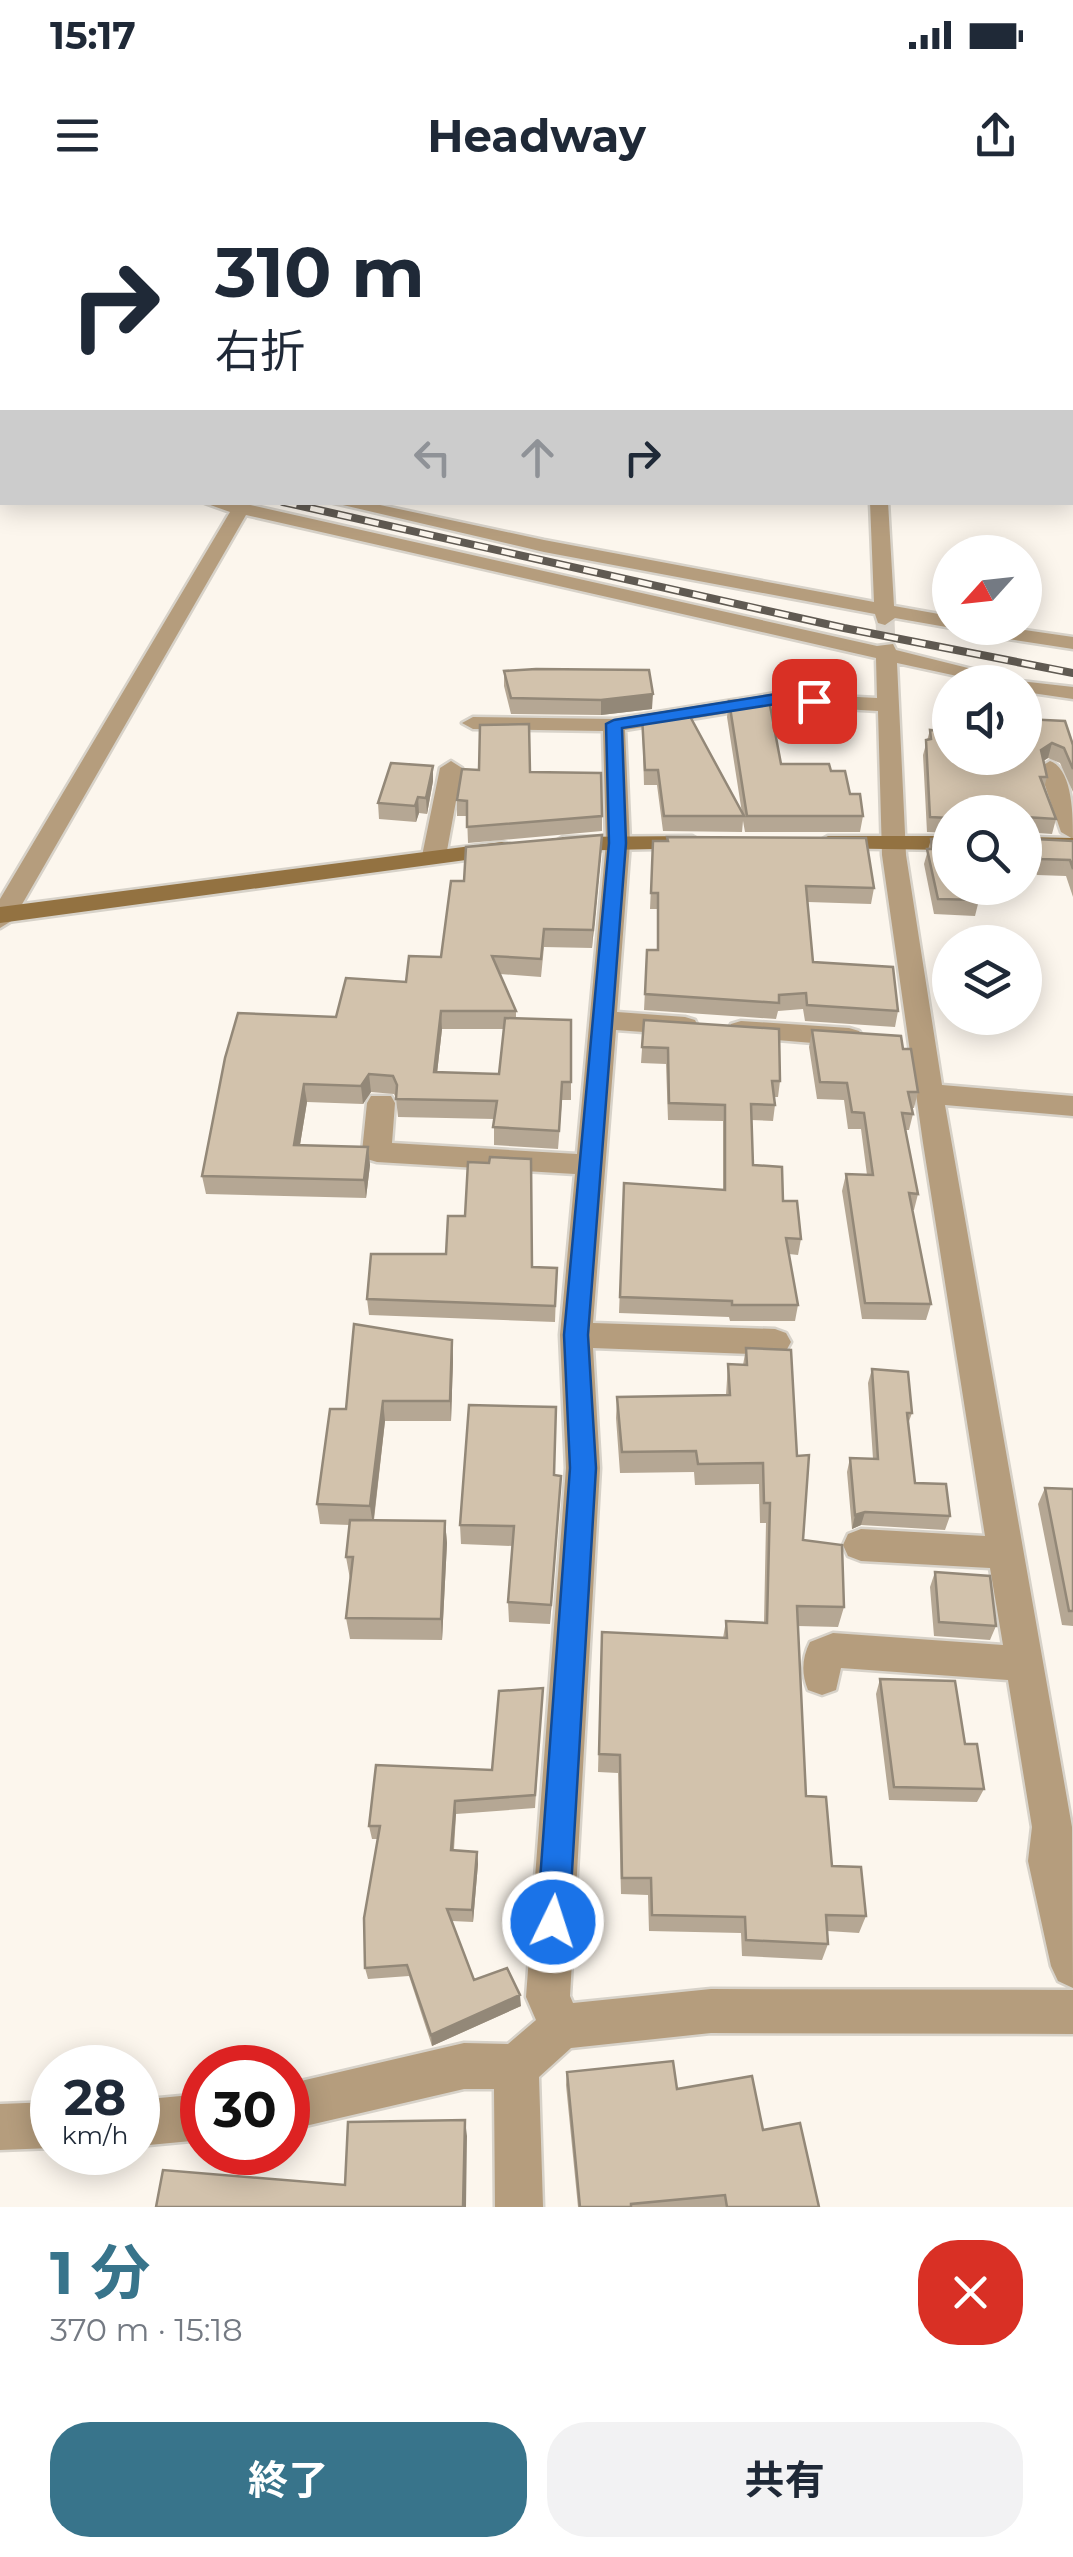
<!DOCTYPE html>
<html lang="ja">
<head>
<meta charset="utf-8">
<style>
  :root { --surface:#fff; --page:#f2f2f3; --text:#1f2937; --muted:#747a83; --accent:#38748b }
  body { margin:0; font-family:Montserrat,"Noto Sans JP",sans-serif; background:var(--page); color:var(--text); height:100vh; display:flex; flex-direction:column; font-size:38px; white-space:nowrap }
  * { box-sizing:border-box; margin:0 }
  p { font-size:32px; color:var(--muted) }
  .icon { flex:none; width:55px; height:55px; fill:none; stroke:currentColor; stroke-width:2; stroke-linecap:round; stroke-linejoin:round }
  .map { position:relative; height:2007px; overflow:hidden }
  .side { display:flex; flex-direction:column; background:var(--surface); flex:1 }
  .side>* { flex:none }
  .top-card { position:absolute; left:0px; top:0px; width:1075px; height:305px; box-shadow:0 5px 25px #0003; background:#fff; color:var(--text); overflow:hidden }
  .needle { width:65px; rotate:243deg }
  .tools { position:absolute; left:932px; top:335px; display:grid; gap:20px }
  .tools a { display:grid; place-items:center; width:110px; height:110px; border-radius:50%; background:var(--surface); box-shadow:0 5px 25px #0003; font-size:50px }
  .speed { position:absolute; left:30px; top:1845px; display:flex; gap:20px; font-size:50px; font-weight:700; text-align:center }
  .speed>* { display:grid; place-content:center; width:130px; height:130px; border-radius:50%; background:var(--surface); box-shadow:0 5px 25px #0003; line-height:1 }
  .speed small { font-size:25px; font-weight:400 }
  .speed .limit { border:15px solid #d22; background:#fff; color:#111 }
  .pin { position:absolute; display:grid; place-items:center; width:85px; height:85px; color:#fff; margin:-42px; border-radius:20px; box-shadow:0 5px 15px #0006 }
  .me { position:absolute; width:110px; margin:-55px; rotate:4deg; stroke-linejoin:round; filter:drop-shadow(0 0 8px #0008) }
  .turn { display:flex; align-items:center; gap:35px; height:210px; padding:0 50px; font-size:45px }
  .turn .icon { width:130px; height:130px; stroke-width:2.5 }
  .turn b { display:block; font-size:70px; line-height:85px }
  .lanes { display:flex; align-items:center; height:95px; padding:0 50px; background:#0003; justify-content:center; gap:50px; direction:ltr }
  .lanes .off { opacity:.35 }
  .round { display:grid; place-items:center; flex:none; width:105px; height:105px; border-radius:40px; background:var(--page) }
  .head { display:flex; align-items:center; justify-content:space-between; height:170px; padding:0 50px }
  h1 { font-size:60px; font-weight:700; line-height:75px; color:var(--accent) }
  .primary-button { display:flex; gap:20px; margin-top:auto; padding:20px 50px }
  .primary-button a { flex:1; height:115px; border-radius:40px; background:var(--accent); color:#fff; font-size:40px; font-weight:700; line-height:115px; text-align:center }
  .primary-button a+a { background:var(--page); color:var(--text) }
  .status { display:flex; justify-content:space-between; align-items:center; height:70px; padding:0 50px; background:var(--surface); direction:ltr }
  .status svg { height:28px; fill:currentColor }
  header { display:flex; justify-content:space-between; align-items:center; height:130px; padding:0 50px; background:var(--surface); font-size:45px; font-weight:700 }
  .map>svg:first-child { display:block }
</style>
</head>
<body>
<div class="status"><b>15:17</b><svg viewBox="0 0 49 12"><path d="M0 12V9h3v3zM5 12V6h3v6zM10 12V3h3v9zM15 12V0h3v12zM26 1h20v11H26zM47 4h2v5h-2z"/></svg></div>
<header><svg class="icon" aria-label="menu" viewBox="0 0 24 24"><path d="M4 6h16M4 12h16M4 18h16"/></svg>Headway<svg class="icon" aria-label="share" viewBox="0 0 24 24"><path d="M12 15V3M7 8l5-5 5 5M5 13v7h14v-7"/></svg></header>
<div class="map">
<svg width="1073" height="2007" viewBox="0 0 1073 2007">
  <rect width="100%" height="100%" fill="#fcf6ed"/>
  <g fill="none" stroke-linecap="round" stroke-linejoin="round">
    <path stroke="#dad4cb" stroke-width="19" stroke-dasharray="19 9" stroke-linecap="butt" d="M885,419L886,448"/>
    <g stroke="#d7d2c9" stroke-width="5">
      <path id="street" d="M827,0H839V2H827Z
        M0,23H2V31H0Z
        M0,191H2V201H0Z
        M1072,246H1073V256H1072Z
        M0,254H2V264H0Z
        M202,302H237L877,446L893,444L896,450L1020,481L1073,487V499L1025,492V482H985L897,463L906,655L942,885L1073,896V916L945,905L1072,1627L1073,1788L1058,1781L1051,1766L1028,1661L1032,1627L1008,1480L841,1468L836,1490L822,1495L808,1490C801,1473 802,1458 810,1442L833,1433L1003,1445L990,1368L861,1361L848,1356L843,1345L848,1334L861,1329L985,1336L923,943L882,655L878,511L776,505L625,530L630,643L617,812L685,817L695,820L698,826L695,832L685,835L616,830L593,1123L775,1129L786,1133L791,1142L786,1151L775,1155L593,1148L600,1268L570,1796L573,1803L711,1789L1073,1790V1834L711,1833L571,1848L539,1877L543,2007H495L494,1889H464L288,1930V1884L464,1843L508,1844L536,1820L526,1797L566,1268L560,1135L575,974L377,962L367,959L362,952L367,903L371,896H391L395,903L392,943L577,954L606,643L603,531L473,529L462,523L473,517L614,519L776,493L877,498L876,458L246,315L13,720L0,728V699L230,312Z
        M330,302H366L544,340L874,402L870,302H888L894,406L950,416L952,428L895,418L885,425L878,423L875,414L544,352Z
        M965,428H1011L1073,437V449L975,434Z
        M451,561L462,568L446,656L434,663L422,656L440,568Z
        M1050,561C1073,569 1073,617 1073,639L1061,632L1039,568Z
        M741,821L849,828L859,831L863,837L859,843L849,846L731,836L728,830L731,824Z
        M202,1894V1940L138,1946V1900Z
        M52,1902V1948L0,1950V1904Z"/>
    </g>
    <g stroke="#d7d2c9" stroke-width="5">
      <path id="secondary" d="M692,636L704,643L700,648L563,651L551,644L563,637Z
        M828,636H950V650L820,648L816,643Z
        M1025,637L1073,638V652L1025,651Z
        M502,642L510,644L514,649L510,654L0,723V707Z"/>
    </g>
    <use href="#street" fill="#b59d7d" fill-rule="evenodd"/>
    <use href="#secondary" fill="#937241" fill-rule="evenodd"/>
    <g stroke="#605a52" stroke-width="8">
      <path id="rail" d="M283,302L844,428L1073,473"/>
    </g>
    <use href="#rail" stroke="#fcf6ed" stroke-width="5" stroke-dasharray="14" stroke-linecap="butt"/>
  </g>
  <path fill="#b5a794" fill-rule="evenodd" d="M504,471L652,509L601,515L511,514L504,486Z
    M729,501L781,564L831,571L850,594L863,616L860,632H745L743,621L742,632L663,631L657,585H644L642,516L742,613L727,517Z
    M939,513L1025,519L1073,545V592L1060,563L1048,558L1043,561L1047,577L1044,588L1056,619L1052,634L1025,632V612H950V633L927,632L923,555L930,530L937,531Z
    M433,566V581L427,614L419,613L416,622L379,619L378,603Z
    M530,572L602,616V631L468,643L467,616H457V600Z
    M931,639L979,700L975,716L934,714L924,664Z
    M1035,639L1073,641V697L1066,676L1037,675L1031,655Z
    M653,641L874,688L871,704L808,702L813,762L898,811L895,827L805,821L803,809L778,811L776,819L644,810L647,750H657V709H650Z
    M601,653L592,748L544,747L541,777L500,774L516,811V818L571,820V900H562L558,949L494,945V919L398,917L396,898L394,894L371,892L363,904L307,902L300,945L368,947L370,965L366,998L206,994L202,976L336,817L406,782L441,757L464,681ZM442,829H504L499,874L437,873Z
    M644,820L780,881L778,897H774L775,905L773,921L751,920L753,965L783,1001L801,1039L798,1055L789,1054L798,1105L795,1121H730L729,1117L619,1113L624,983L723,990V921L668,920L666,864L641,863Z
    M812,830L903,849L918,892L914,908H912L913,914L909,930H905L918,994L914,1010H912L931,1104L926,1120L862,1119L842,991L846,974L867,975L861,929H848L844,900L817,899L809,847Z
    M532,1067L557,1068L555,1122L369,1115L367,1099Z
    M452,1140L453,1160L451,1221H385L374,1320L445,1321L447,1343L442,1440L350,1439L346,1418L350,1379L346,1357L350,1325L320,1324L317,1304L346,1209Z
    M746,1148L797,1256L803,1340L844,1407L838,1427L798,1426L806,1596L832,1666L866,1716L859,1733L827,1731L828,1744L822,1760L742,1756L741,1733L649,1731L648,1695L621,1694L618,1573L598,1572L601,1451L723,1438L726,1421L764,1423L766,1323H760L759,1284L695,1285L694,1272L620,1273L616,1218L617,1197L726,1195L728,1164L743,1165Z
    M872,1169L912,1213L908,1224L915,1283L950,1316L945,1330L861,1325L852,1329L847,1272L850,1258L873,1259L868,1183Z
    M554,1275L561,1276L560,1296L550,1424L509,1422L508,1402L513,1346L461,1344L460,1325Z
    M1045,1288L1073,1289V1426L1062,1425L1038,1304Z
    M935,1372L996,1426L990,1440L934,1436L930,1387Z
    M880,1479L965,1544L984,1589L977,1602L889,1600L876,1494Z
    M543,1488L535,1608L456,1614L454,1650L477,1652L478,1664L473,1722L452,1721L474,1780L521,1806L432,1846L409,1776L368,1779L365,1768L378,1639H372L369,1626L492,1570Z
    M567,1872L677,1889L763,1930L819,2007H578L566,1885Z"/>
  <path fill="#938878" d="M653,494L652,509L601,515V500Z
    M1052,543L1048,558L1037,565L1041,550Z
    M433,566V581L427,614L426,598Z
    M418,597L419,613L416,622L415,606Z
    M602,635L601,653L592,748L593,730Z
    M441,811L442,829L435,891L434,872Z
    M369,874L371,892L363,904L361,886Z
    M304,884L307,902L297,963L294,945Z
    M368,947L370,965L366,998L364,980Z
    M452,1140L453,1160L451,1221L450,1201Z
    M383,1201L385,1221L373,1325L370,1306Z
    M561,1276L560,1296L550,1424L551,1405Z
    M865,1312L861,1325L852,1329L855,1315Z
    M445,1321L447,1343L442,1440L441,1419Z
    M455,1601L456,1614L452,1663L451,1650Z
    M477,1652L478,1664L473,1722L472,1710Z
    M520,1795L521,1806L432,1846L431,1835Z
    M465,1920L467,1936L466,2007H463Z"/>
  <path fill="#d2c2ac" stroke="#938878" stroke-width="2.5" d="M185,0H363L362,2H184Z
    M536,469L649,470L653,494L601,500L511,498L504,471Z
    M769,500L781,564H829L831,571H845L850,594H860L863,616H747L729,501Z
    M686,509L744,616H664L658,570H645L642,516Z
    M939,513L950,514V558H1025V519L1065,521L1073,545V569L1064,548L1052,543L1041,550L1047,577H1040L1056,619L1025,617V612H950V618L930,617L926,540L931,539L930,530L940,531Z
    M529,524L530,572L601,573L602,616L467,627V601L457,600L462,569L479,570L480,525Z
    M391,563L433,566L426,598L418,597L415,606L378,603Z
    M602,635L593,730L544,729L541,759L492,756L516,811H441L434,872L499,874L505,818L571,820V882H562L559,931L493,927L497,901L396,899L397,885L393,876L369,874L361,886L304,884L294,945L368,947L364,980L202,976L225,858L238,813L336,817L346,778L406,782L409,756L441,757L451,681H464L466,647Z
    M667,637L866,638L874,688L806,686L813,762L893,767L898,811L807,805L806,793L779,795V803L645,794L647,750H658V693H651L653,641H668Z
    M931,639H950V688H976L979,700L938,699L927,649H932Z
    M1035,639L1073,641V669L1070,660L1041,659Z
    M644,820L779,829L780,881H772L775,905L751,904L753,965L782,967L783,1001H797L801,1039L786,1038L798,1105H732V1101L620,1097L624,983L725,990V905L669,903L668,848L642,847Z
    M812,830L901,836L903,849H911L918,892H908L913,914L902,913L918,994L909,993L931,1104L865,1103L846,974L873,975L864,913L852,912L847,883L820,882Z
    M490,957L531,959L532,1067L557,1068L555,1106L367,1099L371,1054H446L448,1016H465L468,962L489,963Z
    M354,1124L452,1140L450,1201H383L370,1306L317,1304L330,1209H346Z
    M746,1148L791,1150L797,1256L809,1255L803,1340L842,1345L844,1407L797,1406L806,1596L826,1597L832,1666L861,1667L866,1716L826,1715L828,1744L746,1740L745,1717L652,1715L651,1678H622L620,1555L599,1554L602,1432L727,1438L726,1421L767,1423L770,1303H764L763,1263L698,1264L696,1251L622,1252L617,1197L730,1195L728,1164L747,1165Z
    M872,1169L908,1172L912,1213H907L915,1283L946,1284L950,1316L865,1312L855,1315L850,1258L878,1259Z
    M469,1205L556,1207L554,1275L561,1276L551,1405L508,1402L514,1326L460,1325Z
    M1045,1288L1073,1289V1411H1069Z
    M350,1320L445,1321L441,1419L346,1418L353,1357H346Z
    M935,1372L990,1376L996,1426L939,1422Z
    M880,1479L955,1481L965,1544H977L984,1589L894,1587Z
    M543,1488L535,1595L455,1601L451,1650L477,1652L472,1710L447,1709L474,1780L507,1768L520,1795L431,1835L407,1765L365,1768L364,1718L380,1626H369L376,1565L492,1570L499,1491Z
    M673,1861L677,1889L752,1876L763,1930L800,1923L819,2007H727L725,1995L631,2004V2007H580L567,1872Z
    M465,1920L463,2007H156L163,1970L345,1985L348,1922Z"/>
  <path fill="#1a73e8" stroke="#114b97" stroke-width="2.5" d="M776,494L814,496L822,501L814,506L776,504L622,528L626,643L588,1135L596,1268L569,1722L564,1733L553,1738L542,1733L537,1722L570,1268L564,1135L609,643L606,524L614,520Z"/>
</svg>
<div class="tools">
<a><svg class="needle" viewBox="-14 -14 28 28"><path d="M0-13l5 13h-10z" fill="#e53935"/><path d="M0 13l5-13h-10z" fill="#747a83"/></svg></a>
<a><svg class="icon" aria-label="sound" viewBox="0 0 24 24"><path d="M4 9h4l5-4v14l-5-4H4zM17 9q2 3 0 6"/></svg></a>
<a><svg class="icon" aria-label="search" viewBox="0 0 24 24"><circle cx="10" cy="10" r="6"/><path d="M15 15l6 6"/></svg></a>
<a><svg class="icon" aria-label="layers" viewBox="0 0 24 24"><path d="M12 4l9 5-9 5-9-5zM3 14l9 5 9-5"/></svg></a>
</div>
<div class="speed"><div>28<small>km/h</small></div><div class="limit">30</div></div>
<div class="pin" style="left:814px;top:501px;background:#d93025"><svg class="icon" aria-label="arrive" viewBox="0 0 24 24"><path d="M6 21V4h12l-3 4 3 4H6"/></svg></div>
<svg class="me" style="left:553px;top:1722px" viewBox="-20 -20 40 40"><circle r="17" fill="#1a73e8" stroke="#fff" stroke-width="3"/><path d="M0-11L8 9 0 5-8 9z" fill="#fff"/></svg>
<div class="top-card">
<div class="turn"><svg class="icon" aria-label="right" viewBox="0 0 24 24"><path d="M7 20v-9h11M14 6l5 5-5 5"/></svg><div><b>310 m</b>右折</div></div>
<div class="lanes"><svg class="icon off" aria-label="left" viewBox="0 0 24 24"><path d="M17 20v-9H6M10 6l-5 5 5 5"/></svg><svg class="icon off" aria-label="ahead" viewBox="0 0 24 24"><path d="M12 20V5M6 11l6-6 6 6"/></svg><svg class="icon" aria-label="right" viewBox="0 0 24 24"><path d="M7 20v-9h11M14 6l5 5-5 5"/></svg></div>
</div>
</div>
<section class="side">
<div class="head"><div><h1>1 分</h1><p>370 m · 15:18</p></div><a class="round" style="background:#d93025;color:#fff"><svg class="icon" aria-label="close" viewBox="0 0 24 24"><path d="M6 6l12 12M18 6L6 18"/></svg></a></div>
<div class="primary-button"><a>終了</a><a>共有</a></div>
</section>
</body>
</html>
